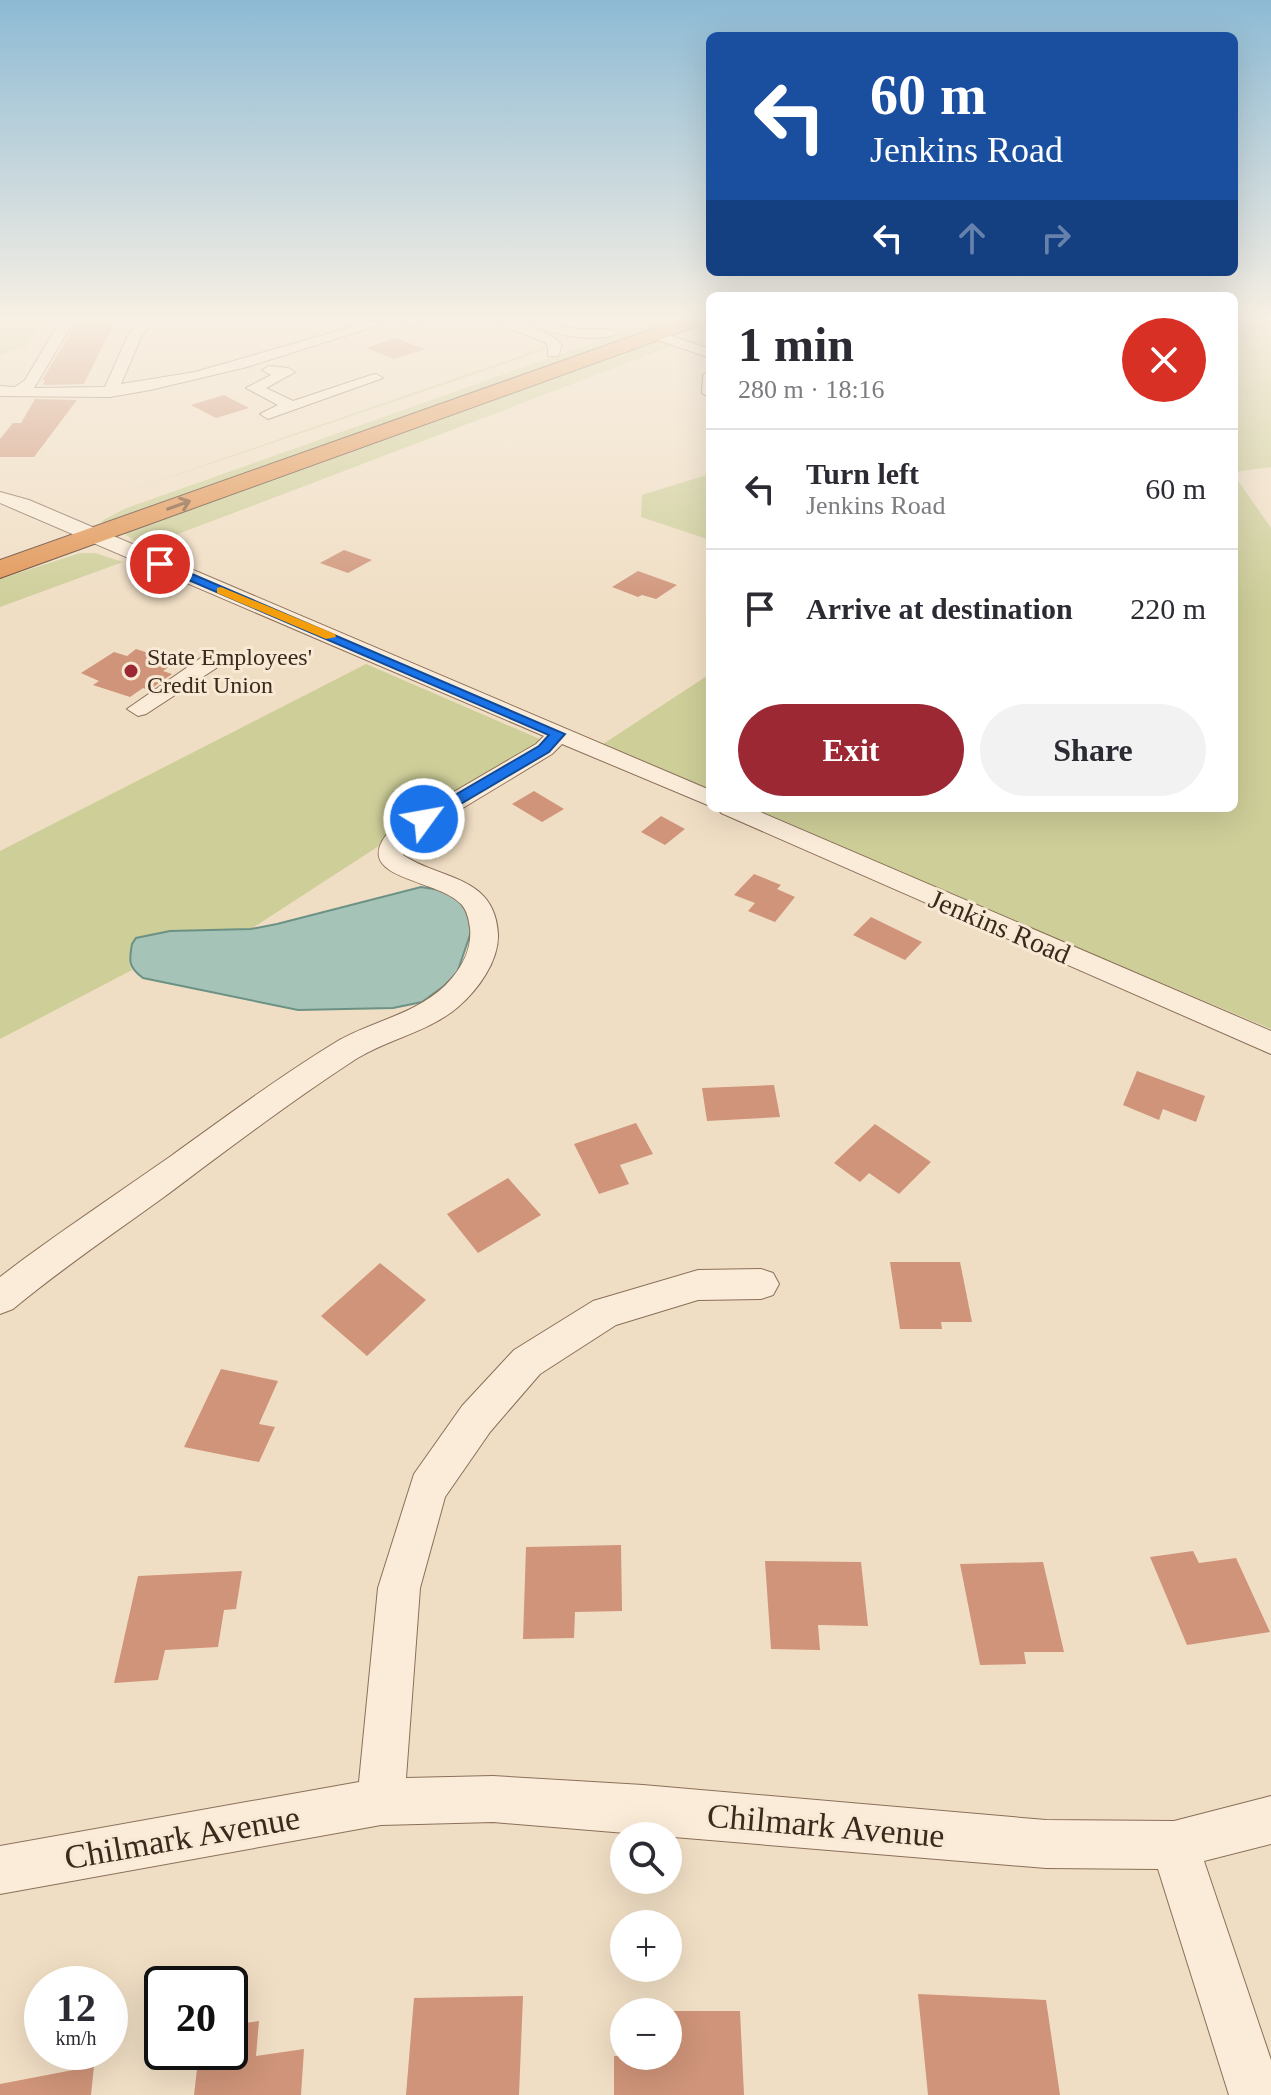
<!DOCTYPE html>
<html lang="en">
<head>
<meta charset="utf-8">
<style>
  :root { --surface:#fff; --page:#f2f2f3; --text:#2b2b33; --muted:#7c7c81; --line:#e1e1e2; --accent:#9c2834 }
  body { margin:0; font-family:Georgia,serif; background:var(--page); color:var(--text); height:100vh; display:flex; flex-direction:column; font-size:30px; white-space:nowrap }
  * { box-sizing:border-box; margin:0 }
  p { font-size:26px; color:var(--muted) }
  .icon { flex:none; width:44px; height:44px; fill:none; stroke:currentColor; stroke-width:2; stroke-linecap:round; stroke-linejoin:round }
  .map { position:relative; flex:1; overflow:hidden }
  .side { position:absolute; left:706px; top:292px; width:532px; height:520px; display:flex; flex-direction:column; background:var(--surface); border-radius:12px; box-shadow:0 8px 32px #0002 }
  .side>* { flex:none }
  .guide { position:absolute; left:706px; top:32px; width:532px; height:244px; border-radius:12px; box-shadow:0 8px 32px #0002; background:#1a4fa0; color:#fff; overflow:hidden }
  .fabs { position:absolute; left:610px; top:1822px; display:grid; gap:16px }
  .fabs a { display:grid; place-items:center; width:72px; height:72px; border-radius:50%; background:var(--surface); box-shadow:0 8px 32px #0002; font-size:40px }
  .speed { position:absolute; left:24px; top:1966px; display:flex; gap:16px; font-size:40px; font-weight:700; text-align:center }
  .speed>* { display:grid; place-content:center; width:104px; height:104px; border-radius:50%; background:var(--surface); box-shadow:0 8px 32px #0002; line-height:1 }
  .speed small { font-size:20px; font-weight:400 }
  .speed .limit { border:4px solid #111; border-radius:12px; background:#fff; color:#111 }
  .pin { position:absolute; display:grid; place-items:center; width:68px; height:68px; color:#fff; margin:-34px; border:4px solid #fff; border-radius:50%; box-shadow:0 2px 8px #0007 }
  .me { position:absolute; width:88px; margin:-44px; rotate:58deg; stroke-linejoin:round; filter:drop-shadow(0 0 6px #0008) }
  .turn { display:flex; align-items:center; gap:28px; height:168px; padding:0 32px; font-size:36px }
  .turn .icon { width:104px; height:104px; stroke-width:2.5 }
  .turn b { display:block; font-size:56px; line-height:68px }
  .lanes { display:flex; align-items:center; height:76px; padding:0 32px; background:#0003; justify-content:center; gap:40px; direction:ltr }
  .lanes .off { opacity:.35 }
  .round { display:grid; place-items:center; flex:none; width:84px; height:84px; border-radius:42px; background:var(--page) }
  .head { display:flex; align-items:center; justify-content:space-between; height:136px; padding:0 32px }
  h1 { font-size:48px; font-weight:600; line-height:60px }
  .action { display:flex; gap:16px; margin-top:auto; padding:16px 32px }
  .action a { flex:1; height:92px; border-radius:48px; background:var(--accent); color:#fff; font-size:32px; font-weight:600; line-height:92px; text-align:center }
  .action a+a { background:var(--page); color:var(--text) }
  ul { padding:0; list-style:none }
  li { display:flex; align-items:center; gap:24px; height:120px; padding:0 32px; border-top:2px solid var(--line) }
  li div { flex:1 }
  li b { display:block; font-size:30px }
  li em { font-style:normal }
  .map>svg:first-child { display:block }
</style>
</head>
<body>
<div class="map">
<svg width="1271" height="2095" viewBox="0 0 1271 2095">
  <rect width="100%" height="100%" fill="#f0dec4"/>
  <path fill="#cdce98" d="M0,321H42L27,346L0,355Z
    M654,321H685L114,522H100L124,509Z
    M1234,321H1271V467L1234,472Z
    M653,342L675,345L144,547L126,535V531Z
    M551,345L543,351L127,492Z
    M710,474V540L641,517L642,495Z
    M1234,475L1271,528V1029L746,808H1234Z
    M80,553H95L123,562L0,607V579Z
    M366,664L542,740L251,929L170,931L129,963L132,970L0,1039V851Z
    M710,674V793L600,746Z"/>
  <path fill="#a6c3b7" stroke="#6c9285" stroke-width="2" d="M421,887L453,892L466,907L473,926L457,973L444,986L422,1002L393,1008L298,1010L143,978C128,967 129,961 132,944L136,938L170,931L251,929L277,924Z"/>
  <path fill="#cf9479" d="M78,321H115L84,384L43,385L45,380H42Z
    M396,338L425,349L394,359L366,348Z
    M224,395L249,408L216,418L191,405Z
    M35,399L77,400L34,457H0V439L13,423H21Z
    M344,550L372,560L348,573L320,563Z
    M638,571L677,585L656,599L642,595L638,597L612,587Z
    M136,649L176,662L163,671L172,674L149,690L143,688L130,697L93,685L99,681L81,673L114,652L127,656Z
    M534,791L564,809L542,822L512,804Z
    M661,816L685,829L665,845L641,832Z
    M754,874L781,885L777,889L795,897L775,922L748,911L755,903L734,895Z
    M871,917L922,942L905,960L853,935Z
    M1137,1071L1205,1096L1196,1122L1163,1109L1159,1120L1123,1105Z
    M774,1085L780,1117L707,1121L702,1088Z
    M636,1123L653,1154L620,1165L629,1184L599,1194L574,1144Z
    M875,1124L931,1162L899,1194L869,1173L860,1182L834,1163Z
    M508,1178L541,1215L478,1253L447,1214Z
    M890,1262H960L972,1322H941L942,1329H900Z
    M380,1263L426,1300L367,1356L321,1316Z
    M221,1369L278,1381L259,1424L275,1427L259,1462L184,1447Z
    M621,1545L622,1611L575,1612L574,1638L523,1639L526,1547Z
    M1193,1551L1199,1563L1236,1558L1270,1632L1187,1645L1150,1557Z
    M765,1561L861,1562L868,1626L818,1625L820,1650L771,1649Z
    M1043,1562L1064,1652H1024L1026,1664L980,1665L960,1564Z
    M242,1571L236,1609L224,1610L218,1647L165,1650L158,1680L114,1683L138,1576Z
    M918,1994L1046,2000L1060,2095H928Z
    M523,1996L519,2095H406L414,1998Z
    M668,2011H740L744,2095H614V2056H668Z
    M259,2021L256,2056L304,2049L301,2095H194L199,2052H230V2025Z
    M94,2066L91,2095H0V2084Z"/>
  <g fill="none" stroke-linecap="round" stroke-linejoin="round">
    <g stroke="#8b6f5a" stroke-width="2">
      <path id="minor" d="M60,321H74L34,388L105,387L129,333L141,321H155L142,335L121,384L195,372L372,321H392L247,367L150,390L110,397L0,396V386L15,387L25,380Z
        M399,321H419L423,324L416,328Z
        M491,321C513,319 548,327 562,346L558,356H548V346L544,342Z
        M524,321C543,320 559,328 578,329C591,330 607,326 617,333C600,345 540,333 524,321Z
        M654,330L710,349V358L649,337L647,334Z
        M269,366L288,368L295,372L266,388L293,401L371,375L376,374L383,378L268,419L260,414L278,405L246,388L271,375L262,370Z
        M710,371V398L702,393L703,375Z
        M0,492L29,500L710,790V806L562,744L552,754L410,840L403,848V855C440,880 495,875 498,934C499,961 478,990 458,1007C429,1032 388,1039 356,1059C290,1102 227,1150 164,1197C113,1234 61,1269 13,1309L0,1314V1277L21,1261C70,1225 121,1191 171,1156C225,1117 279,1077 336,1042C375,1019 422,1014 452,978C464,964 472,946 470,928C469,920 467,911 462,905C438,877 344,880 392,828L536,744L544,736L0,503Z
        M213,654L221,655L224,660L221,665L146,714L138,716L127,709L205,655Z
        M718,808H751L1271,1031V1054L721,813Z
        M761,1269L773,1273L779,1284L773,1295L761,1299L698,1300L616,1325L540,1374L490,1432L445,1497L420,1588L406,1778L493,1776L643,1785L1046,1820L1174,1821L1271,1796V1844L1204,1861L1271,2060V2095H1229L1158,1869L1046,1868L493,1822L381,1825L0,1894V1846L359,1782L378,1588L414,1474L462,1406L514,1350L593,1301L698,1270Z"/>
    </g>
    <g stroke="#593e2e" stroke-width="2">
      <path id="highway" d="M675,321H703L700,325L0,578V560Z"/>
    </g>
    <use href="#minor" fill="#faecd8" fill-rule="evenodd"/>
    <use href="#highway" fill="#e19453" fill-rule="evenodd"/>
  </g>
  <defs><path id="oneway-shaft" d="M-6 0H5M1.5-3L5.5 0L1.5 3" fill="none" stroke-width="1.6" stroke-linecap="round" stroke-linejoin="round" transform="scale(2)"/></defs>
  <use stroke="#7d5433" href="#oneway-shaft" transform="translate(179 505) rotate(-20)"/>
  <linearGradient id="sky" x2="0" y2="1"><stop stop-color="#8dbad4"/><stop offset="0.52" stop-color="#f8f0e4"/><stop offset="1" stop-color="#f8f0e4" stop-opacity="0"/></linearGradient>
  <rect width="1271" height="614" fill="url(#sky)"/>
  <path fill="#1a73e8" stroke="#114b97" stroke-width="2" d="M156,562H164L565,734L549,752L430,822H419V816L539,746L549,735L156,566Z"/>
  <path fill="#f59e0b" d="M221,587L335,634L336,637L326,639L217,593V588Z"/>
  <circle fill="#9c2834" stroke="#f7e9d4" stroke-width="3" cx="131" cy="671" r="8"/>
  <g text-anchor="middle" stroke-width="6" stroke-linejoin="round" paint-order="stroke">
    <g font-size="24" fill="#3b291e" stroke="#f7e9d4" text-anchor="start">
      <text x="147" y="665">State Employees'<tspan x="147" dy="28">Credit Union</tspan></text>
    </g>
    <g font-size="28" fill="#3b291e" stroke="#f7e9d4">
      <text transform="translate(1000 926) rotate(23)" y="10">Jenkins Road</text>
    </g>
    <g font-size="34" fill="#3b291e" stroke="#f7e9d4">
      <text transform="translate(826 1825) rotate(5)" y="12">Chilmark Avenue</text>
      <text transform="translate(182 1837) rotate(-10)" y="12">Chilmark Avenue</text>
    </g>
  </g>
</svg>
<div class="fabs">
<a><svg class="icon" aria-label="search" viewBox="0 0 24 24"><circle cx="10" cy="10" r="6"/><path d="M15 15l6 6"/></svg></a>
<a>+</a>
<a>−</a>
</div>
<div class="speed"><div>12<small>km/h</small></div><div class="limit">20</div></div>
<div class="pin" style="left:160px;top:564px;background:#d93025"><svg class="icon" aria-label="arrive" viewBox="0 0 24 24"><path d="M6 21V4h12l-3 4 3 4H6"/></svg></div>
<svg class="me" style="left:424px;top:819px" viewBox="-20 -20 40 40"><circle r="17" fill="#1a73e8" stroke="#fff" stroke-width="3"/><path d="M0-11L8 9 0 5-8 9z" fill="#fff"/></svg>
<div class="guide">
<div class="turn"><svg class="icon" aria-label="left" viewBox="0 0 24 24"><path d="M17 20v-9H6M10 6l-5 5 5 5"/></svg><div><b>60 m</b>Jenkins Road</div></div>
<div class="lanes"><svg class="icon" aria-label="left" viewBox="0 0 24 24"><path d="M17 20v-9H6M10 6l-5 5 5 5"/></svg><svg class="icon off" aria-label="ahead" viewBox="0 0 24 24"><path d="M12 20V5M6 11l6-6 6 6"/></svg><svg class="icon off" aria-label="right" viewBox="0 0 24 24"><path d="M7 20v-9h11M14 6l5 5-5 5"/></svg></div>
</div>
<section class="side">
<div class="head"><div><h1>1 min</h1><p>280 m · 18:16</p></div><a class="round" style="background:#d93025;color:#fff"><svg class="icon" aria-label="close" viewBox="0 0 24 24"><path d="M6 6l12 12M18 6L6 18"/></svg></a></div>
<ul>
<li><svg class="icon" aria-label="left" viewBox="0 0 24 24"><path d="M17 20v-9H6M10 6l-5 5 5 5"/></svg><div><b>Turn left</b><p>Jenkins Road</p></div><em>60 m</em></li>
<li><svg class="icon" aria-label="arrive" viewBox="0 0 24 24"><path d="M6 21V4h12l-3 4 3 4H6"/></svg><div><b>Arrive at destination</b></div><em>220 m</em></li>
</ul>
<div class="action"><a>Exit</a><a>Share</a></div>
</section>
</div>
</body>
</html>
